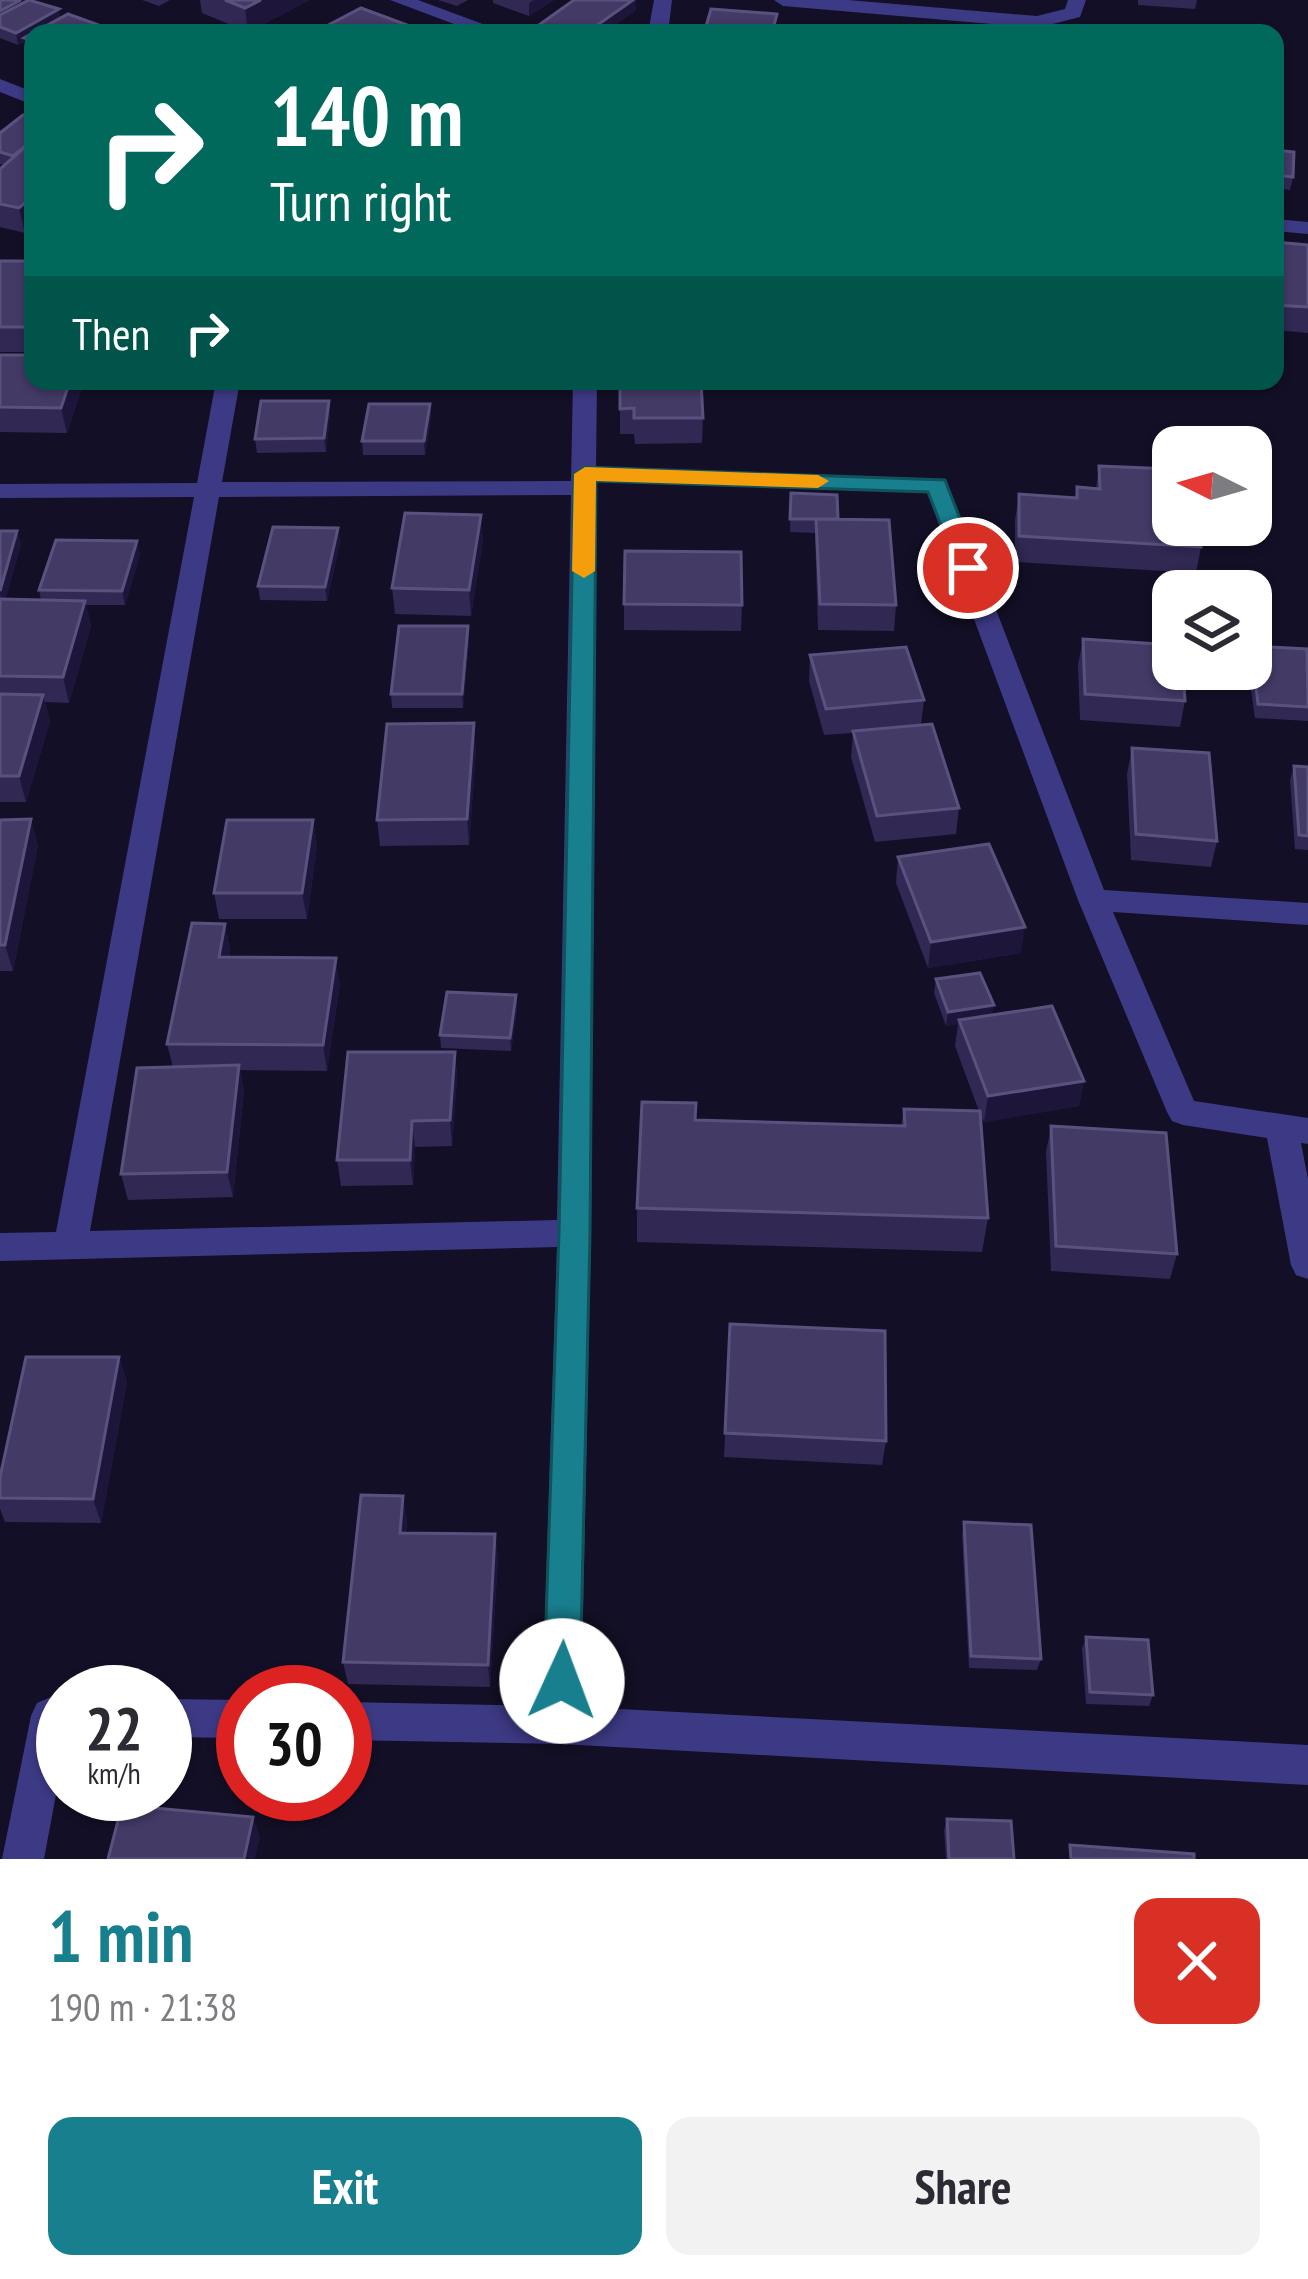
<!DOCTYPE html>
<html lang="en">
<head>
<meta charset="utf-8">
<style>
  :root { --surface:#fff; --page:#f2f2f3; --text:#2b2b33; --muted:#7c7c81; --accent:#187f8f }
  body { margin:0; font-family:"PT Sans Narrow",sans-serif; background:var(--page); color:var(--text); height:100vh; display:flex; flex-direction:column; font-size:45px; white-space:nowrap }
  * { box-sizing:border-box; margin:0 }
  p { font-size:39px; color:var(--muted) }
  .icon { flex:none; width:66px; height:66px; fill:none; stroke:currentColor; stroke-width:2; stroke-linecap:round; stroke-linejoin:round }
  .map { position:relative; height:1859px; overflow:hidden }
  .panel { display:flex; flex-direction:column; background:var(--surface); flex:1 }
  .panel>* { flex:none }
  .guide { position:absolute; left:24px; top:24px; width:1260px; height:366px; border-radius:24px; box-shadow:0 3px 9px #0004; background:#00695c; color:#fff; overflow:hidden }
  .needle { width:78px; rotate:275deg }
  .controls { position:absolute; left:1152px; top:426px; display:grid; gap:24px }
  .controls a { display:grid; place-items:center; width:120px; height:120px; border-radius:24px; background:var(--surface); box-shadow:0 3px 9px #0004; font-size:60px }
  .speed { position:absolute; left:36px; top:1665px; display:flex; gap:24px; font-size:60px; font-weight:700; text-align:center }
  .speed>* { display:grid; place-content:center; width:156px; height:156px; border-radius:50%; background:var(--surface); box-shadow:0 3px 9px #0004; line-height:1 }
  .speed small { font-size:30px; font-weight:400 }
  .speed .limit { border:18px solid #d22; background:#fff; color:#111 }
  .pin { position:absolute; display:grid; place-items:center; width:102px; height:102px; color:#fff; margin:-51px; border:6px solid #fff; border-radius:50%; box-shadow:0 3px 12px #0007 }
  .me { position:absolute; width:132px; margin:-66px; rotate:2deg; stroke-linejoin:round; filter:drop-shadow(0 0 9px #0008) }
  .turn { display:flex; align-items:center; gap:42px; height:252px; padding:0 48px; font-size:54px }
  .turn .icon { width:156px; height:156px; stroke-width:2.5 }
  .turn b { display:block; font-size:84px; line-height:102px }
  .then { display:flex; align-items:center; height:114px; padding:0 48px; background:#0003; gap:24px; font-size:45px }
  .round { display:grid; place-items:center; flex:none; width:126px; height:126px; border-radius:24px; background:var(--page) }
  .overview { display:flex; align-items:center; justify-content:space-between; height:204px; padding:0 48px }
  h1 { font-size:72px; font-weight:600; line-height:90px; color:var(--accent) }
  .action { display:flex; gap:24px; margin-top:auto; padding:24px 48px }
  .action a { flex:1; height:138px; border-radius:24px; background:var(--accent); color:#fff; font-size:48px; font-weight:600; line-height:138px; text-align:center }
  .action a+a { background:var(--page); color:var(--text) }
  .map>svg:first-child { display:block }
</style>
</head>
<body>
<div class="map">
<svg width="1308" height="1859" viewBox="0 0 1308 1859">
  <rect width="100%" height="100%" fill="#130f26"/>
  <g fill="none" stroke-linecap="round" stroke-linejoin="round">
    <path fill="#3d3a85" fill-rule="evenodd" d="M390,0H418L507,33H478Z
      M654,0H672L668,33H648Z
      M774,0H848L1037,16L1065,9L1068,0H1086L1080,17L1037,28L783,6Z
      M0,79L33,92V105L0,92Z
      M1275,219L1308,222V234L1275,231Z
      M216,381H240L222,482L571,481L573,381H597L596,467L946,480L1104,890L1308,903V925L1113,912L1194,1101L1308,1118V1144L1301,1143L1308,1179V1279L1296,1275L1291,1265L1267,1138L1183,1125L1172,1121L1167,1112L1078,900L927,492L596,482L591,1233L581,1707L1308,1745V1785L561,1744L345,1740V1702L542,1706L557,1247L0,1261V1233L56,1232L194,497L0,498V484L197,483ZM571,495L557,1220L90,1231L219,497Z
      M51,1697H63V1757L44,1859H2L31,1716L37,1703Z
      M165,1699L243,1700V1738L165,1737Z"/>
  </g>
  <path fill="#312854" d="M0,0H27L33,33V53L27,50L25,42L18,45L0,38Z
    M142,0H170L159,6Z
    M200,0H310L248,32L202,13Z
    M438,0H468L457,6Z
    M493,0H554L529,16L493,3Z
    M1138,0H1197L1195,9L1138,5Z
    M636,10L604,33H539V25Z
    M33,118V226L25,233L0,227V169L4,165L0,164V133Z
    M1275,150L1293,177L1290,190L1275,188Z
    M1275,233L1276,242L1308,245V333L1275,330Z
    M0,261H33V352H0Z
    M0,355L84,381L67,433L0,432Z
    M380,381H407V387L381,388Z
    M620,381L703,418L702,443L635,444L634,434H620Z
    M329,401L330,414L326,452L257,453L255,439Z
    M430,404L431,418L425,455H363L362,441Z
    M1099,466L1201,547L1196,573L1015,562V520L1019,494L1075,498L1077,487L1096,488Z
    M791,493L838,519L896,605L894,631L818,630L815,533L790,532Z
    M338,528L340,542L327,601L260,600L258,586Z
    M0,531H17L21,545L5,600H41L39,590L137,541L140,555L125,605H86L91,626L69,703L45,702L50,721L26,802H0Z
    M483,540L471,616L395,614L392,588Z
    M624,604L742,605L741,631L624,630Z
    M1083,639L1185,701L1180,727L1080,720L1078,665Z
    M469,640L463,708H392L391,694Z
    M1251,646L1308,654V721L1255,718L1248,669H1251Z
    M810,655L924,700L921,725L959,808L956,834L875,842L851,757L853,733L824,735L809,681Z
    M1132,748L1217,841L1211,867L1131,860L1127,774Z
    M476,749L469,845L380,846L377,820Z
    M1294,766L1308,767V850L1295,849L1290,780Z
    M0,820L38,845L13,971H0Z
    M313,820L317,846L307,919H219L214,893Z
    M898,857L1021,953L928,968L896,883Z
    M225,924L230,950L229,957L340,984L327,1071L240,1070L244,1091L233,1197L128,1200L121,1174L173,1067L167,1044Z
    M936,979L992,1015L1084,1081L1079,1106L984,1122L980,1113L988,1218L982,1252L637,1242V1208L695,1120L901,1126L904,1109L979,1111L955,1046L958,1024L946,1026L934,993Z
    M516,995L517,1009L511,1051L441,1048L440,1035Z
    M455,1052L457,1077L452,1146L415,1147L413,1185L341,1186L337,1160Z
    M1051,1126L1177,1254L1170,1279L1051,1271L1046,1152Z
    M730,1324L886,1441L882,1465L724,1457Z
    M119,1357L127,1382L101,1523L5,1522L0,1509V1477Z
    M407,1519L406,1533L495,1534L498,1557L490,1687L348,1684L343,1662Z
    M964,1522L1041,1659L1037,1670L969,1668L962,1535Z
    M1086,1637L1153,1695L1149,1706L1086,1704L1082,1649Z
    M947,1819L1014,1859H946L944,1830Z"/>
  <path fill="#1d163a" d="M21,0H27L29,10L0,25V11Z
    M261,0H310L248,32L245,8Z
    M534,0H554L529,16V3Z
    M633,0H636V10L604,33H586Z
    M59,9L61,22L24,38L25,42L18,45L16,33Z
    M96,24L97,33H80Z
    M33,196V226L25,233L19,208Z
    M70,381H84L67,433L61,408Z
    M329,401L330,414L326,452L324,438Z
    M430,404L431,418L425,455L424,441Z
    M481,515L483,540L471,616L469,590Z
    M338,528L340,542L327,601L325,587Z
    M17,531L21,545L2,612L0,591Z
    M137,541L140,555L125,605L122,591Z
    M85,601L91,626L69,703L63,677Z
    M468,626L469,640L463,708L462,694Z
    M43,695L50,721L26,802L19,776Z
    M474,723L476,749L469,845L467,819Z
    M31,819L38,845L13,971L5,945Z
    M313,820L317,846L307,919L302,893Z
    M225,924L230,950L224,983L219,957Z
    M1025,927L1021,953L928,968L931,942Z
    M336,958L340,984L327,1071L323,1045Z
    M516,995L517,1009L511,1051L510,1038Z
    M994,1005L991,1019L959,1020L958,1024L946,1026L948,1012Z
    M455,1052L457,1077L452,1146L450,1120Z
    M239,1065L244,1091L233,1197L227,1172Z
    M1084,1081L1079,1106L984,1122L988,1096Z
    M412,1121L415,1147L413,1185L410,1160Z
    M119,1357L127,1382L101,1523L93,1499Z
    M403,1496L407,1519L403,1556L400,1533Z
    M495,1534L498,1557L490,1687L488,1665Z
    M253,1817L260,1837L255,1859H244Z"/>
  <path fill="#433a66" stroke="#5a527e" stroke-width="3" d="M0,0H21L0,11Z
    M29,0L59,9L16,33L0,27V15Z
    M225,0H261L245,8Z
    M574,0H633L586,33H567L539,25Z
    M361,8L418,29L411,33H313Z
    M711,9L777,14L772,33H704Z
    M68,14L96,24L80,33H33V41L24,38Z
    M459,26L483,33H447Z
    M1046,26L1082,29V33H1045Z
    M948,30L979,33H947Z
    M23,115L33,118V140L13,156L0,152V133Z
    M33,140V196L19,208L0,204V169Z
    M1275,150L1294,152L1293,177L1275,175Z
    M1275,233L1276,242L1308,245V307L1275,305Z
    M0,261H33V327H0Z
    M0,355H33V381H70L61,408L0,407Z
    M620,381H701L703,418H634V408L620,409Z
    M261,401H329L324,438L255,439Z
    M369,404H430L424,441H362Z
    M1099,466L1171,469L1173,525H1198L1201,547L1019,536V494L1077,498V487L1100,489Z
    M791,493L837,495L838,519H790Z
    M405,513L481,515L469,590L392,588Z
    M816,519L889,520L896,605L820,604Z
    M273,527L338,528L325,587L258,586Z
    M0,531H17L0,591Z
    M56,540L137,541L122,591L39,590Z
    M625,551L741,552L742,605L624,604Z
    M0,599L85,601L63,677L0,676Z
    M399,626H468L462,694H391Z
    M1083,639L1173,645V669H1183L1185,701L1085,694Z
    M1251,646L1307,649L1308,707L1258,704Z
    M906,647L924,700L826,709L810,655Z
    M0,694L43,695L19,776H0Z
    M474,723L467,819L377,820L387,724Z
    M932,724L959,808L877,816L853,731Z
    M1132,748L1209,753L1217,841L1136,834Z
    M1294,766L1308,767V836L1299,835Z
    M31,819L5,945H0V820Z
    M227,820H313L302,893H214Z
    M989,844L1025,927L931,942L898,857Z
    M192,923L225,924L219,957L336,958L323,1045L167,1044Z
    M980,973L994,1005L948,1012L936,979Z
    M447,992L516,995L510,1038L440,1035Z
    M1052,1006L1084,1081L988,1096L959,1020Z
    M348,1052H455L450,1120L412,1121L410,1160H337Z
    M239,1065L227,1172L121,1174L137,1068Z
    M642,1102L696,1103L695,1120L905,1126L904,1109L980,1111L988,1218L637,1208Z
    M1051,1126L1166,1133L1177,1254L1056,1246Z
    M730,1324L885,1331L886,1441L725,1433Z
    M26,1357H119L93,1499L0,1498V1477Z
    M361,1495L403,1496L400,1533L495,1534L488,1665L343,1662Z
    M964,1522L1031,1525L1041,1659L971,1656Z
    M1086,1637L1148,1640L1153,1695L1090,1692Z
    M122,1805L253,1817L244,1859H108Z
    M947,1819L1011,1821L1014,1859H949Z
    M1070,1845L1194,1854V1859H1071Z"/>
  <path fill="#187f8f" stroke="#10535d" stroke-width="3" d="M585,467L945,480L979,568L968,575L960,573L928,492L596,481L590,1233L580,1681L575,1693L562,1698L550,1693L544,1681L559,1233L574,474Z"/>
  <path fill="#f59e0b" d="M585,467L818,475L829,481L818,488L596,481L595,571L584,578L572,571L574,474Z"/>
</svg>
<div class="controls">
<a><svg class="needle" viewBox="-14 -14 28 28"><path d="M0-13l5 13h-10z" fill="#e53935"/><path d="M0 13l5-13h-10z" fill="#7c7c81"/></svg></a>
<a><svg class="icon" aria-label="layers" viewBox="0 0 24 24"><path d="M12 4l9 5-9 5-9-5zM3 14l9 5 9-5"/></svg></a>
</div>
<div class="speed"><div>22<small>km/h</small></div><div class="limit">30</div></div>
<div class="pin" style="left:968px;top:568px;background:#d93025"><svg class="icon" aria-label="arrive" viewBox="0 0 24 24"><path d="M6 21V4h12l-3 4 3 4H6"/></svg></div>
<svg class="me" style="left:562px;top:1681px" viewBox="-20 -20 40 40"><circle r="19" fill="#fff"/><path d="M0-13L10 11 0 6-10 11z" fill="#187f8f"/></svg>
<div class="guide">
<div class="turn"><svg class="icon" aria-label="right" viewBox="0 0 24 24"><path d="M7 20v-9h11M14 6l5 5-5 5"/></svg><div><b>140 m</b>Turn right</div></div>
<div class="then">Then<svg class="icon" aria-label="right" viewBox="0 0 24 24"><path d="M7 20v-9h11M14 6l5 5-5 5"/></svg></div>
</div>
</div>
<section class="panel">
<div class="overview"><div><h1>1 min</h1><p>190 m · 21:38</p></div><a class="round" style="background:#d93025;color:#fff"><svg class="icon" aria-label="close" viewBox="0 0 24 24"><path d="M6 6l12 12M18 6L6 18"/></svg></a></div>
<div class="action"><a>Exit</a><a>Share</a></div>
</section>
</body>
</html>
